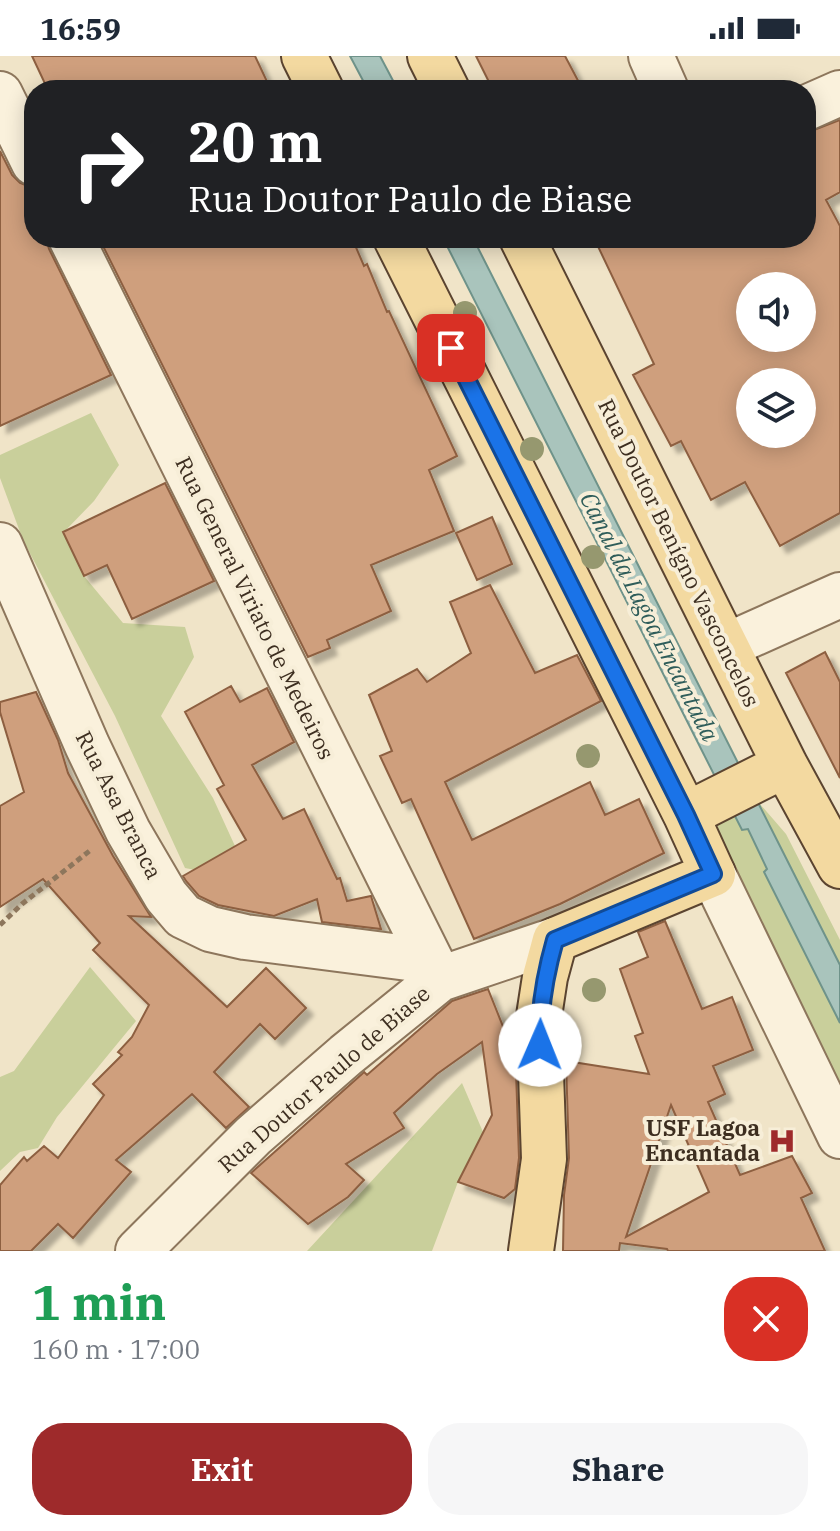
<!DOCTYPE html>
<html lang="en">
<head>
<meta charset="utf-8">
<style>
  :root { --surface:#fff; --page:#f6f6f7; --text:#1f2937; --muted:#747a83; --accent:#9e2a2b }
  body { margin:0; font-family:"IBM Plex Serif",serif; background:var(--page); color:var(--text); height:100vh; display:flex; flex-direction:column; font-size:30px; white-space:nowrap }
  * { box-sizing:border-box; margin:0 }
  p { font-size:26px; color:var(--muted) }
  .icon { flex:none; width:44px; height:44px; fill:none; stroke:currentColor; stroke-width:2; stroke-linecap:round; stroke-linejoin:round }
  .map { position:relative; height:1195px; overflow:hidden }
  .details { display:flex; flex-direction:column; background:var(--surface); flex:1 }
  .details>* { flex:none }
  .hud { position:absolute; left:24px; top:24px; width:792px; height:168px; border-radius:32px; box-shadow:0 4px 20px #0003; background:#202124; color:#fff; overflow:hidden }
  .controls { position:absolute; left:736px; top:216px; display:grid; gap:16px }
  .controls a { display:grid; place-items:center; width:80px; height:80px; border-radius:50%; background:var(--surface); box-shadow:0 4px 20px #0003; font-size:40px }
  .pin { position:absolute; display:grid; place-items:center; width:68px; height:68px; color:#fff; margin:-34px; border-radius:16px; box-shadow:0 4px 12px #0006 }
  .me { position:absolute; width:88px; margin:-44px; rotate:1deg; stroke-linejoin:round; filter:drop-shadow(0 0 6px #0008) }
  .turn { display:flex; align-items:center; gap:28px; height:168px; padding:0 32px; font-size:36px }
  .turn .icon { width:104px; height:104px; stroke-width:2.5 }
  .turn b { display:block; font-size:56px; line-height:68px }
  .round { display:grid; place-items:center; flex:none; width:84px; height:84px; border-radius:32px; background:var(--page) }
  .summary { display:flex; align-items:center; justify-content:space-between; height:136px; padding:0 32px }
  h1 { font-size:48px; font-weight:700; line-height:60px; color:#1e9e55 }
  .button { display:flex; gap:16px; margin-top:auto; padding:16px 32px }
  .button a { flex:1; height:92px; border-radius:32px; background:var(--accent); color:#fff; font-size:32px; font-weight:700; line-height:92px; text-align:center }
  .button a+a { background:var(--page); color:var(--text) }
  .status { display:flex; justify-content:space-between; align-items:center; height:56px; padding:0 40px; background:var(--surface); direction:ltr }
  .status svg { height:22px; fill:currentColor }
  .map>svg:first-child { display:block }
</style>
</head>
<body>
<div class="status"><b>16:59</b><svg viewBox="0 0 49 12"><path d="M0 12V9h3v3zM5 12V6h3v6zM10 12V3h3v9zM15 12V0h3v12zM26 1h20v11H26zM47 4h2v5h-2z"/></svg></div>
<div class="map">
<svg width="840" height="1195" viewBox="0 0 840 1195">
  <defs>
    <filter id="shadow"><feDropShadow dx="7" dy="7" stdDeviation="2" flood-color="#0004"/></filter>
  </defs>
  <rect width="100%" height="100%" fill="#f0e4c8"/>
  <path fill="#c9cf9b" d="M91,357L119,409L94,445L63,477L84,520L123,567L185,571L194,601L161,660L213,742L251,825L185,812L115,660L23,484L0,422V399Z
    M753,740L786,778L840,884V1032L709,760Z
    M90,911L136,965L57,1061L38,1092L20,1096L0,1115V1021L14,1015Z
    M462,1027L483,1076L458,1126L432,1195H307Z"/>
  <path fill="#a9c4bc" stroke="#6f938a" stroke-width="2" d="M350,0H380L398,34H368Z
    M443,182H473L840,909V967L764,816L767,813L748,773L742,774Z"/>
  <path fill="#cf9f7d" stroke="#8d5f41" stroke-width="2" fill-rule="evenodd" filter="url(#shadow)" d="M32,0H255L271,34H48Z
    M476,0H565L583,34H493Z
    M840,64V136L826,144L840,170V457L780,490L745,426L711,444L681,385L671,390L633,319L654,308L594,182H806V77ZM750,230H802V282H750ZM750,326H802V378H750Z
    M0,95L12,119L20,127L31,131L34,139V182H46L49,193L111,319L0,370Z
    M99,182H352L364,210L367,208L387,256L389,255L457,400L429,414L454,475L371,509L391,555L327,584L330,592L308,601Z
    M165,427L214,525L132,563L107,509L84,520L63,476Z
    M492,461L512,508L477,524L456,477Z
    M490,529L535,617L577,599L601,645L445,726L472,784L590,726L605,759L639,743L664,797L560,848L474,883L411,743L402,747L380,700L392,695L369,639L417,613L427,626L471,597L450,546Z
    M825,596L840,626V722L786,617Z
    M231,630L240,646L267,632L294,686L252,709L283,763L304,753L337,823L340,822L347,845L371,840L381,873L322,866L317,843L274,860L218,849L199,840L186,825L183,820L246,784L217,733L224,729L185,656Z
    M36,636L58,684L68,717L113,800L151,861L129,860L227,951L266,912L306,952L275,983L260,968L214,1016L249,1051L226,1072L192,1038L116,1104L131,1116L73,1182L58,1168L31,1195H0V1129L24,1101L27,1105L44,1090L58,1102L104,1039L93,1028L122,999L118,996L132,981L149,949L93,894L100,887L43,823L0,851V750L24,736L0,656V646Z
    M665,865L702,953L732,941L753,994L713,1010L725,1038L708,1046L740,1119L792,1100L812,1137L801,1142L825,1195H668L667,1193L620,1187L619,1195H563L564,1139L569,1102L566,1005L649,1018L635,980L643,977L620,913L648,901L638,876ZM671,1049L709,1136L626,1181Z
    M488,933L510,988L515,987L519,1102L515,1133L504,1142L458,1126L492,1059L482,986L437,1018L394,1057L404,1072L346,1108L364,1124L348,1141L308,1168L251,1117L362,1018L364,1016L367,1019L452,945Z"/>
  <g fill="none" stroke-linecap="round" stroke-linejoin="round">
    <g stroke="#8d765c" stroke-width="48">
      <path id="minor" d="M651,0L666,34
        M0,38L34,107
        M806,52L840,37
        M71,182L440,923
        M0,489L87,689L128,775L166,840L183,860L210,873L245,881L431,905
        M726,590L840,539
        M713,818L840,1080
        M138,1195L253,1080L346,999L440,923L555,884"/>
    </g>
    <g stroke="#5b4430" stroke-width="48">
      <path id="major" d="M304,0L321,34
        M430,0L447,34
        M396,182L686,759L713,818L555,884L545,921L539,960L544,1103L531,1195
        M522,182L785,709L840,810
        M686,759L785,709"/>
    </g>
    <path stroke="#8d765c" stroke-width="5" stroke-dasharray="6 4" stroke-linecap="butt" d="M0,869L22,848L92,793"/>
    <use href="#minor" stroke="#faf1dc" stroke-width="44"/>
    <use href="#major" stroke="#f3d9a0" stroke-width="44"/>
  </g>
  <g fill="#96986f">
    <circle cx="465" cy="257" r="12"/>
    <circle cx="532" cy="393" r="12"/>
    <circle cx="593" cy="501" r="12"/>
    <circle cx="588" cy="700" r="12"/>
    <circle cx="594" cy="934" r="12"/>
  </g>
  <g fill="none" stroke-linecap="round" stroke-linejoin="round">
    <g stroke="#114b97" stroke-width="20">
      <path id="route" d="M451,292L686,759L713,818L555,884C545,919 539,952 540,989"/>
    </g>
    <use href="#route" stroke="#1a73e8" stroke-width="14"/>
  </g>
  <defs>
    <g id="hospital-bare" transform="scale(2.16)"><path d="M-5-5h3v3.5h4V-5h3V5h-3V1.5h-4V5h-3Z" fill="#9e2a2b" stroke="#f7eed8" stroke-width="2.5" paint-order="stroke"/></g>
  </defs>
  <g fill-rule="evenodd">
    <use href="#hospital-bare" x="782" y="1085"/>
  </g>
  <g text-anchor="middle" stroke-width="8" stroke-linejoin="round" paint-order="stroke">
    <g font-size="22" fill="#3d2e20" stroke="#f7eed8">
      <text transform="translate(679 497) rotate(64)" y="8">Rua Doutor Benígno Vasconcelos</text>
      <text transform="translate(255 552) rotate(64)" y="8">Rua General Viriato de Medeiros</text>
      <text transform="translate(119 749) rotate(63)" y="8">Rua Asa Branca</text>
      <text transform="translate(324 1023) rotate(-41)" y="8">Rua Doutor Paulo de Biase</text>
    </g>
    <g font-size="22" font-weight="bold" fill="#3d2e20" stroke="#f7eed8" text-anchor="end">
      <text x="760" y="1080">USF Lagoa<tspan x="760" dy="25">Encantada</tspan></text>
    </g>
    <g font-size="24" font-style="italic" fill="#2f5d5a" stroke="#f7eed8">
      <text transform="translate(649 561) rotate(63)" y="8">Canal da Lagoa Encantada</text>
    </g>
  </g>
</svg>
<div class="controls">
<a><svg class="icon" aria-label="sound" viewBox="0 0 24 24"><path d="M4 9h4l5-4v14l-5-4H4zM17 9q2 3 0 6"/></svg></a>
<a><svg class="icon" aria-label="layers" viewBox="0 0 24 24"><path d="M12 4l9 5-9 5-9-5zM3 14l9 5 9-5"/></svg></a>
</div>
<div class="pin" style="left:451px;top:292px;background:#d93025"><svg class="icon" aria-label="arrive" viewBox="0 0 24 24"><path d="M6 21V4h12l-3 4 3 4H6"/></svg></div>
<svg class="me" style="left:540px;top:989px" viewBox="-20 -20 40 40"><circle r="19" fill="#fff"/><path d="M0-13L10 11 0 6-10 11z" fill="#1a73e8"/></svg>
<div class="hud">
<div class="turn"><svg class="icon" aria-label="right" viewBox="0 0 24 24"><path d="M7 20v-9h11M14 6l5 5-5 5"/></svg><div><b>20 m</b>Rua Doutor Paulo de Biase</div></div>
</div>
</div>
<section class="details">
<div class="summary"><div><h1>1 min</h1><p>160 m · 17:00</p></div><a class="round" style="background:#d93025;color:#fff"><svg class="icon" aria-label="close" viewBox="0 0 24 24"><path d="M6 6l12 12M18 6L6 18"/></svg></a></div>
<div class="button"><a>Exit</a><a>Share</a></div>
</section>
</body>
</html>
